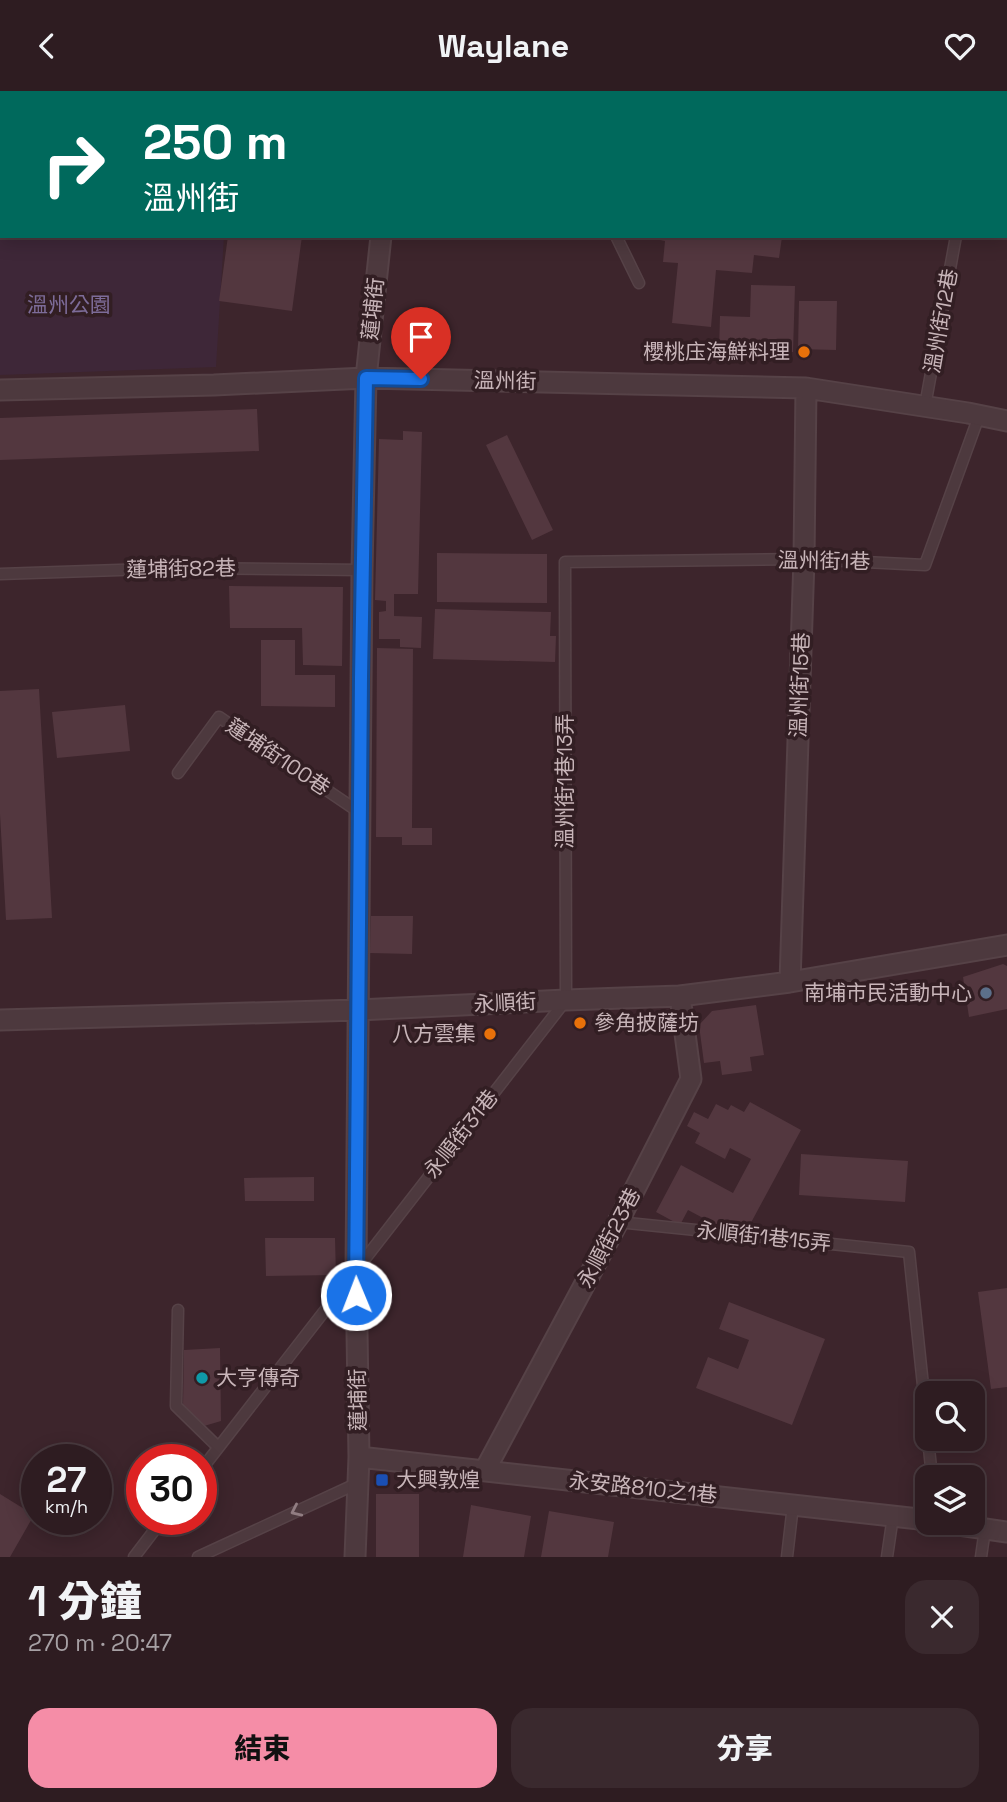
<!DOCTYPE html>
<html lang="zh-TW">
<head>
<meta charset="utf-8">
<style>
  :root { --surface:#2e1c21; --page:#3a292e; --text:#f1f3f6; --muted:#a7a1a5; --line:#493a3f; --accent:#f58da7 }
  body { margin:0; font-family:"Space Grotesk","Noto Sans TC",sans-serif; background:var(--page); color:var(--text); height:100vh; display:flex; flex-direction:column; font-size:26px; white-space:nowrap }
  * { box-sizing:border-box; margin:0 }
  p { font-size:23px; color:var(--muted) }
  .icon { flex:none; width:38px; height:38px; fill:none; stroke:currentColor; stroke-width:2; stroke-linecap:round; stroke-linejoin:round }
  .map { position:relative; height:1466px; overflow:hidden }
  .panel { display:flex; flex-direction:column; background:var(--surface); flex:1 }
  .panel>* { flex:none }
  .hud { position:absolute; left:0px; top:0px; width:1008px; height:147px; box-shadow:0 4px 18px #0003,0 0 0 2px var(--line); background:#00695c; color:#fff; overflow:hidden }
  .fabs { position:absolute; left:915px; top:1290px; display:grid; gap:14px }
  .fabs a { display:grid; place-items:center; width:70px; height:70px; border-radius:14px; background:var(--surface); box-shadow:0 4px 18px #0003,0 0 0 2px var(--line); font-size:35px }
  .speed { position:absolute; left:21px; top:1353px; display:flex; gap:14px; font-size:35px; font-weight:700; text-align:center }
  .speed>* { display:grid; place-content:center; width:91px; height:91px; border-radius:50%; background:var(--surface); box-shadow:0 4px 18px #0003,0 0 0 2px var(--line); line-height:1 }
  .speed small { font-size:18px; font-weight:400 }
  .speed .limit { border:10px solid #d22; background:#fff; color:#111 }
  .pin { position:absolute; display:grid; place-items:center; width:60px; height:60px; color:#fff; margin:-72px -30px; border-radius:50% 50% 50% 0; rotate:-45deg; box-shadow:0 0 7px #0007 }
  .pin .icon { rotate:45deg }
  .me { position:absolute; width:77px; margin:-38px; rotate:359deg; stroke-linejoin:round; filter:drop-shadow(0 0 5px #0008) }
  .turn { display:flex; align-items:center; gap:24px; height:147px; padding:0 28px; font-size:32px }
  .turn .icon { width:91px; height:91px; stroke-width:2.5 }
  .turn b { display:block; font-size:49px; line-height:60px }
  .round { display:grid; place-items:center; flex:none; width:74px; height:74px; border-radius:21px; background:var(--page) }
  .overview { display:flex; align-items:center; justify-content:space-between; height:119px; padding:0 28px }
  h1 { font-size:42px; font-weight:800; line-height:52px }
  .primary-button { display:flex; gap:14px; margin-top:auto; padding:14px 28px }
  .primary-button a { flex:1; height:80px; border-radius:21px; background:var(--accent); color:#111; font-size:28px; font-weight:800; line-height:80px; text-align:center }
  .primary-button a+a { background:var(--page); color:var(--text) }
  header { display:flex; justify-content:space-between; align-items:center; height:91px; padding:0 28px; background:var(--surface); font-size:32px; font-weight:800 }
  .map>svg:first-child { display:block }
</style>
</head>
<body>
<header><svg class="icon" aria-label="back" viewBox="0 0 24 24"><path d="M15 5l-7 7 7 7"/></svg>Waylane<svg class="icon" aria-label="heart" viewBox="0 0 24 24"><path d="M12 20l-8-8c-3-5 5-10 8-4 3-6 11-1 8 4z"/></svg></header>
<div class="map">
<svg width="1007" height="1466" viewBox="0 0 1007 1466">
  <rect width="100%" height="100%" fill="#3d252c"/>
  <path fill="#3e2738" d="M0,0H234V2H2V145H224L216,276L0,284Z"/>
  <path fill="#53373f" d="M228,145H302L292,220L219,210Z
    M660,145H775L782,146L779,167L754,164L752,182L716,179L711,236L672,232L678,172L663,171L665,150L660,149Z
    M751,194L795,195L793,261L719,260L720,225L750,226Z
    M799,210H837L836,259L798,258Z
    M257,318L259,360L0,369V327Z
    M403,340L422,341L418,503H394V525L422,526L421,557L400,556V548H379V521L386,520V510L375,509L379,348L403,349Z
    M507,344L553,439L532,449L486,354Z
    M437,462L547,463V512L437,511Z
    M229,495L343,496L342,575L303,574L302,537H230Z
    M435,518L551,521L550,545H556L555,571L433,568Z
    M261,549H295V584H335V616L261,615Z
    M377,557L413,558L412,737H432V754H402V746H376Z
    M39,598L52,827L6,829L0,723V600Z
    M125,614L130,660L57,667L52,621Z
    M371,825H413L412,863L370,862Z
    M1003,873L1007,875V918L969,926L963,886Z
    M756,914L764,964L750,966L752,980L722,984L720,970L704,972L699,934L712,920Z
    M750,1011L801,1039L746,1141L722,1128L718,1135L688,1119L680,1134L656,1121L681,1074L733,1102L751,1068L730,1057L725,1068L695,1052L700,1042L687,1035L694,1021L708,1028L716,1013L728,1019L731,1014L744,1021Z
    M801,1063L908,1070L905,1111L799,1104Z
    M314,1086V1110H245L244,1087Z
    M265,1147H335L336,1184L266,1185Z
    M1007,1197V1296L991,1298L978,1201Z
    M729,1211L825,1248L792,1334L696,1297L708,1266L738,1278L749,1249L719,1238Z
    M220,1257L221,1330L204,1335L183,1315L184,1259Z
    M0,1403L34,1424L10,1466H0Z
    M376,1403H419V1466H376Z
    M471,1414L531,1425L524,1466H463Z
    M549,1420L614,1431L608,1466H541Z"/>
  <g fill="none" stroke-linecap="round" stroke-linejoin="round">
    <g stroke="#564247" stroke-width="13">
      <path id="service" d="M601,2V0
        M822,2V0
        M983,2L990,0
        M1006,115H1007
        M616,145L639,192
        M925,315L956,145
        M0,483L178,477L362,479
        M178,682L219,626L359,721
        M618,1131L909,1161L928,1342
        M178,1219L176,1315L218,1356
        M928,1348L932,1386
        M201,1379L566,909L565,471L804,468L925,474L979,325
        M134,1466L163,1428
        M198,1466L358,1392
        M787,1466L793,1414
        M887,1466L893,1425
        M981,1466L985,1438"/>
    </g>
    <g stroke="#564247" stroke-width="23">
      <path id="minor" d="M395,2V0
        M0,299L214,294L366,287L806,297L968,322L1007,330
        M790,891L804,468L806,297
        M0,929L358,919L566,909L680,905L790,891L1007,854
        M359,1366L928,1429
        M485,1379L618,1131L691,988L680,905
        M945,1432L1007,1441
        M355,1466L359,1366L356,1178L362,479L366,287L381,145"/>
    </g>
    <use href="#service" stroke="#4d393e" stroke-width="10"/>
    <use href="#minor" stroke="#4d393e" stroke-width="19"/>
  </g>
  <defs><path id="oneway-chevron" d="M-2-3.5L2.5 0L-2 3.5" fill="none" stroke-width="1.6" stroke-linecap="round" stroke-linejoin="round" transform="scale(1.75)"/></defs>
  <use stroke="#917d82" href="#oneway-chevron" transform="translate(296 1420) rotate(155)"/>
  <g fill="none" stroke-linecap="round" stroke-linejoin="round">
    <g stroke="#114b97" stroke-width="18">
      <path id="route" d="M356,1204L361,587L366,287L421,288"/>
    </g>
    <use href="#route" stroke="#1a73e8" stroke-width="12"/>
  </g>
  <g fill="#e8710a" stroke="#321e23" stroke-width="2.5">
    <circle cx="804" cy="261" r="7"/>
    <circle cx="580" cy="932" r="7"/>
    <circle cx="490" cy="943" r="7"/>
  </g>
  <circle fill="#5c6f8a" stroke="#321e23" stroke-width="2.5" cx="986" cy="902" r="7"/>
  <circle fill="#0f9aa8" stroke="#321e23" stroke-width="2.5" cx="202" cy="1287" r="7"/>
  <rect fill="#1a4fb4" stroke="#321e23" stroke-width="2.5" x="375" y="1382" width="14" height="14" rx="3.5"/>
  <g text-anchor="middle" stroke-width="7" stroke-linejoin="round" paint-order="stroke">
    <g font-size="21" fill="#7d6c99" stroke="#321e23">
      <text x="69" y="221">溫州公園</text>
    </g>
    <g font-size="21" fill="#c8b5b9" stroke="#321e23">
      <text transform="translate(373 218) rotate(-84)" y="7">蓮埔街</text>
      <text transform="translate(941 230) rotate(-80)" y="7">溫州街12巷</text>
      <text transform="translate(505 290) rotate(1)" y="7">溫州街</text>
      <text transform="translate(824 470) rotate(1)" y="7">溫州街1巷</text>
      <text transform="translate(181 478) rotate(-1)" y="7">蓮埔街82巷</text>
      <text transform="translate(800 594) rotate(-88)" y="7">溫州街15巷</text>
      <text transform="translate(278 666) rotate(34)" y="7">蓮埔街100巷</text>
      <text transform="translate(565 690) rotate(-90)" y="7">溫州街1巷13弄</text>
      <text transform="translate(505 912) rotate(-3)" y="7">永順街</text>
      <text transform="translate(461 1043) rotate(-52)" y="7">永順街31巷</text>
      <text transform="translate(764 1146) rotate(6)" y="7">永順街1巷15弄</text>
      <text transform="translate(609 1147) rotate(-62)" y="7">永順街23巷</text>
      <text transform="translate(358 1309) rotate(-91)" y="7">蓮埔街</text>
      <text transform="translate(643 1397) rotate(6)" y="7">永安路810之1巷</text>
    </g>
    <g font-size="21" fill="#c8b5b9" stroke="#321e23" text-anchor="end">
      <text x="790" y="268">櫻桃庒海鮮料理</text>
      <text x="972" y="909">南埔市民活動中心</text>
      <text x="594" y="939" text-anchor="start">參角披薩坊</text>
      <text x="476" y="950">八方雲集</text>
      <text x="216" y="1294" text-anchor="start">大亨傳奇</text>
      <text x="396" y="1396" text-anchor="start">大興敦煌</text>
    </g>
  </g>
</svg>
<div class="fabs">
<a><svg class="icon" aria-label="search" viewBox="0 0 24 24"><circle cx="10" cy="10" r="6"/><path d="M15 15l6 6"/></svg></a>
<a><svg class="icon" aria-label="layers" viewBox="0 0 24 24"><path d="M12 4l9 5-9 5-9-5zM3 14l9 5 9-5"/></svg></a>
</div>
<div class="speed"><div>27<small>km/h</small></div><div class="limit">30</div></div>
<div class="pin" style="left:421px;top:288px;background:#d93025"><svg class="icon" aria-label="arrive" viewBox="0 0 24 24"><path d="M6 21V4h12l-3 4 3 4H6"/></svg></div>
<svg class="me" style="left:356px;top:1204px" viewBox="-20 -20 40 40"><circle r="17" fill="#1a73e8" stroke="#fff" stroke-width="3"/><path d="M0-11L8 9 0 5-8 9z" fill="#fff"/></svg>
<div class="hud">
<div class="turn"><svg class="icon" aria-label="right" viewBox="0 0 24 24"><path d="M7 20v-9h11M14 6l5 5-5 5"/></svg><div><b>250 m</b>溫州街</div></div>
</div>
</div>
<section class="panel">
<div class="overview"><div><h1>1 分鐘</h1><p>270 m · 20:47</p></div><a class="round"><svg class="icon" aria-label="close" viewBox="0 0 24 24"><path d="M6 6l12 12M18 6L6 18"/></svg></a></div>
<div class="primary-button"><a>結束</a><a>分享</a></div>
</section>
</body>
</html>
